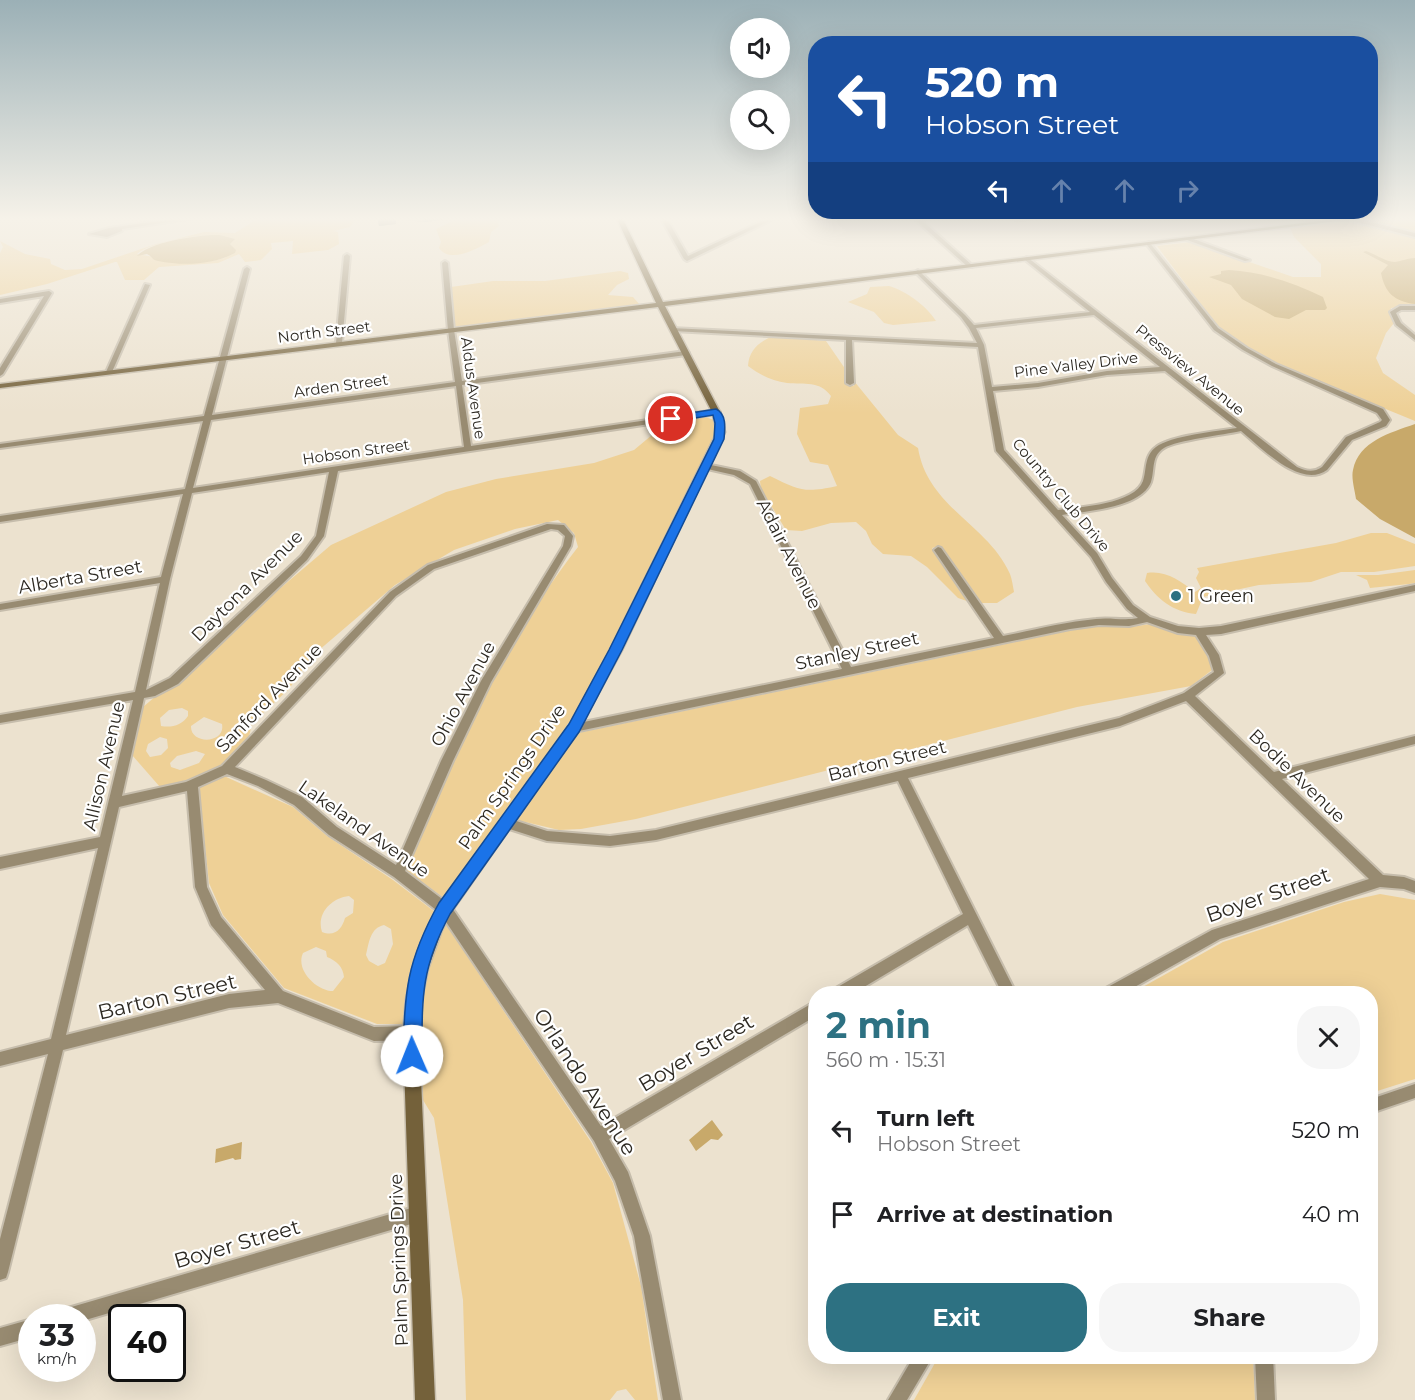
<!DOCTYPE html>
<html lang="en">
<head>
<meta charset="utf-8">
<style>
  :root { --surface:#fff; --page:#f6f6f6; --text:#202124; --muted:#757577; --accent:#2d7182 }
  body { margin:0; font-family:Montserrat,sans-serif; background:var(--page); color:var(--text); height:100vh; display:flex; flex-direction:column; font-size:22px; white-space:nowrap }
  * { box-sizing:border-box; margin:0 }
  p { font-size:20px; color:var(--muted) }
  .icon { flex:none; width:33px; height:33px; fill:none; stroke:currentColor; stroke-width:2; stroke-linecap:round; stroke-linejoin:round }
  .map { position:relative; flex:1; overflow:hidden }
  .sheet { position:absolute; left:808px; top:986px; width:570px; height:378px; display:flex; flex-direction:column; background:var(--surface); border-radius:24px; box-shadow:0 6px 24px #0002 }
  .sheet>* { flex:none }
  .top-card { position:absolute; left:808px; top:36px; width:570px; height:183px; border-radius:24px; box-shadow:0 6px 24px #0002; background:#1a4fa0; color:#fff; overflow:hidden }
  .buttons { position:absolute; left:730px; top:18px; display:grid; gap:12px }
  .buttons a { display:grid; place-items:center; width:60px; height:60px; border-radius:50%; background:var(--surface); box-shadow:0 6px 24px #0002; font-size:30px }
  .speed { position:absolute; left:18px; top:1304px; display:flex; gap:12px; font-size:30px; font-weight:700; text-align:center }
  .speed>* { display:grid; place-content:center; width:78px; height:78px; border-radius:50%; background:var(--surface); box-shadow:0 6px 24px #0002; line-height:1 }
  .speed small { font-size:15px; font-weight:400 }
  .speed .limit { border:3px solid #111; border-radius:9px; background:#fff; color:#111 }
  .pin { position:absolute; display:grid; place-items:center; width:51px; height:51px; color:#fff; margin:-26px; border:3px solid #fff; border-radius:50%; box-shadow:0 2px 6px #0007 }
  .me { position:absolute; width:66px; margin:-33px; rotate:359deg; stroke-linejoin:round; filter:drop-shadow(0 0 4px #0008) }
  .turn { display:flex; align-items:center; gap:21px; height:126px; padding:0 18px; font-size:27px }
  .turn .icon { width:78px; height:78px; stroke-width:2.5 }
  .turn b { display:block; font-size:42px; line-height:51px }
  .lanes { display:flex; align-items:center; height:57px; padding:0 18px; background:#0003; justify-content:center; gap:30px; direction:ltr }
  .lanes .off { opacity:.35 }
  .round { display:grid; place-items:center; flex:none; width:63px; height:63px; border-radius:24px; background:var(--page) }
  .headline { display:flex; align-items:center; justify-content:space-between; height:102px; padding:0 18px }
  h1 { font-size:36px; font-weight:700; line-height:45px; color:var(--accent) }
  .cta { display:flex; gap:12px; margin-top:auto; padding:12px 18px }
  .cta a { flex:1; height:69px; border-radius:24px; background:var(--accent); color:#fff; font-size:24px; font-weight:700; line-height:69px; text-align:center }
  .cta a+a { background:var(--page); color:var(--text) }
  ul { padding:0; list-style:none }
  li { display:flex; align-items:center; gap:18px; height:84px; padding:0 18px }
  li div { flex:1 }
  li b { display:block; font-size:22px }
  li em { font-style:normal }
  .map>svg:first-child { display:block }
</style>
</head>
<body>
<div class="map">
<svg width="1415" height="1400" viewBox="0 0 1415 1400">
  <rect width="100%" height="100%" fill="#ece2cf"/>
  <path fill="#eed096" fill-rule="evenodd" d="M260,217H351L355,220L350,227L333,231L338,232L339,244L328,250L292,254L293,241L271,243L272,249L261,260L245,262L239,254L218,263L159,267L144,280H125L117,262H115L47,284L0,295V253L3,247L0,241L25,254L50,259L51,264L65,270L82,269L156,244L204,232L235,233ZM220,235L234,239L230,244L235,253C209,267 182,262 154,260V257L137,254C152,241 200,234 220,235Z
    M461,217H524L498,220L499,226L491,232L489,242C476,249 450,264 439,248L441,242L436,229Z
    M1380,217H1415V232L1362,219Z
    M1353,220L1415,236V306L1391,308L1390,316L1394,323L1386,333L1376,358L1383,373L1415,395V421L1276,364L1249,349L1218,327L1157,246L1191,242L1293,277H1321V264L1294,237L1290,228Z
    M620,271L628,273L629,279L617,285L608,295L633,297L640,305L455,327L451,287L493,281H545Z
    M889,286C906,291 927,306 936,321L893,325L884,323L874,312L848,302L867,294L870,287Z
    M773,336L826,341L846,370V385L854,386V381L898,435L918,448C928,508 988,524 1010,574C1012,579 1013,587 1014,592L997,603H980L940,546L932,548L967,601L958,598L927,567L911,556L883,554L872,544L866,531L856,522L831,523L802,531L786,530L761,489L760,481L770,476C800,491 805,493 837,486L828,465L810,462L797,434L800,408L828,404L831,396C819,380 805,385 787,383C772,381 760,375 748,366C749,350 759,342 773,336Z
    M705,417L714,420L717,432L715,438L611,649L570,723L567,724L568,727L444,898L406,870C455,758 502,644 578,547L574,533L558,520L515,529L454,550L395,585L311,657L289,689L252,723L249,737L221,766L209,774L160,787L132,755L143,707L156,696L178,684L270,597L331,545L446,492L496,479L594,463L634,450L664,425ZM182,708L188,711V716C182,725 172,728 161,726L160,718L169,710ZM204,717L222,724C226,744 190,745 191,726ZM160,737L167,739L168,748L161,755L150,757L146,751L148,744ZM196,751L205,754L199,763L180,770L171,767L170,763L177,756Z
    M1371,533H1387L1415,544V566L1374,572H1341L1311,582L1259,585L1198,598L1201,602L1196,614C1173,612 1157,599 1145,581L1147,573C1166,570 1180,581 1195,592L1201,588L1196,578L1199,572L1197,568L1336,543Z
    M1415,570V583L1409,584L1370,588L1367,580L1356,575H1378Z
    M1150,624L1196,636L1208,654L1212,670L1191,686L1077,707L636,819L581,829L559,830L517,820L578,733L1073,630L1102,626L1132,627Z
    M224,776L293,807L327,836L393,880L435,912C415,948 407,983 404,1024H377L284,988L223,915L209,883L199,788ZM349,896L354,900L353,913L345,918C342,929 335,937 322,932C316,914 331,898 349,896ZM384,925L391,929L393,944L385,963L378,966L369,961L366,955C369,943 370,928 384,925ZM316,947L326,951L327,957C337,961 343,967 344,977L333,991C317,991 295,970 303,953Z
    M1380,894L1415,900V1079L1371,1093V993H1132L1223,942L1344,902Z
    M445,923L591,1142L613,1183L641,1286L658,1400H635L626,1389L617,1391L610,1400H466L463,1300L434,1118L423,1100L420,1032L422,993L428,962Z
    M939,1356H1253L1255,1400H914Z"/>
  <path fill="#c8a96a" d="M220,235L235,239L230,244L236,250L235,253C212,265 183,266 158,261C152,260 153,257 147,254L137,256C148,242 201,234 220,235Z
    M1366,251C1375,254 1386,262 1395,262C1402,261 1408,258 1415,258V304C1394,301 1385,293 1381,273L1388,265L1363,252Z
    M1229,270C1262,272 1293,282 1323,297L1327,308L1325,310H1306L1289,319L1275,317L1242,299L1231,285L1209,277L1221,274V271Z
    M1415,424V538L1380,519L1356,499C1355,491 1351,478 1353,470C1359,441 1390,433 1415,424Z
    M712,1120L723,1135L718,1140L711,1139L696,1151L689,1140Z
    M242,1142L241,1159L235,1160L233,1158L215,1163L216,1149Z"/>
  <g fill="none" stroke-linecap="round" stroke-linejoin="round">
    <g stroke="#c6bdac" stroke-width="4">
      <path id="street" d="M185,217H202L122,229V231L107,237L89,234L109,228Z
        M660,217H666L688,256L771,217H778L687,261L684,259Z
        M912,217H918L972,265V267H968Z
        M1011,217H1038L1017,221Z
        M1351,217L1415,233V237L1349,220Z
        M1187,238H1191L1250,260L1245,261L1187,240Z
        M1149,242L1218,328L1247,348L1276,364L1383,409L1390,420L1386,426L1352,440L1327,470C1300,489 1262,448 1241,431C1224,435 1177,440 1164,448C1151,456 1155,469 1151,482C1141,508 1087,511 1062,515L1097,553L1112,578L1133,605L1150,617L1178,626L1199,628L1221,626L1415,585V591L1221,634L1206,635L1219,655L1224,673L1195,696L1274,772L1415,736V744L1282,779L1383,875L1404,877L1415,881V893L1404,889L1380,887L1220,939L1124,993H1104L1106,988L1212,930L1369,879L1186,701L1120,726L908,778L1016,993H1002L968,925L854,993H834L836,988L963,914L898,781L656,840L610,846L547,841L503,827L501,823L503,819L507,818L547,831L610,836L656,830L1119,718L1184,693L1214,672L1209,656L1196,635L1178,633L1147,622L1129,626L1099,625L1070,629L574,732L570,731L569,728L570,725L574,724L842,669L750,484L734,475L703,468L702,466L706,464L740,471L756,481L851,667L994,638L934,550L938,547L941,548L1003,636C1034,630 1064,622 1096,619C1110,617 1124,621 1138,618L1127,609L1106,582L1091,557L996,451L978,347L852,340L854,383L850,385L846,383V340L673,331L671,330V328L977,343L969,328L961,317L916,273L915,272L918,270L965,315L974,325L1090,312L1025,260L1024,259L1027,257L1297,467C1306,471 1313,473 1322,467L1346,437L1380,422L1382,420L1377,413L1272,366L1243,350L1214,330L1147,245V243ZM1094,315L1160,367L1107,371L1038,383L992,387L984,345L976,328ZM1165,371L1237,428C1217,431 1170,436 1156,447C1144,456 1147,469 1143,481C1135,504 1080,507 1058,510L1004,450L993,391L1038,387L1107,375Z
        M347,254L350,256L342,343L339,345L336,343L344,256Z
        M445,261L448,263L454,330L462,381L686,351L689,353L686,355L462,385L471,446L716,410L720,412L716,414L338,471L324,536L307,560L178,684L155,696L144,698L122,796L186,782L222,766L390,592L428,565L547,524L564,525L573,536L571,546L491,682L453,761L405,871L450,905L601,1126L816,1001V1016L609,1139L628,1172L650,1236L681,1400H663L634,1236L615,1181L594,1141L440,913L394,877L329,835L294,805L258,786L227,774L198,787L207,887L221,917L283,991L374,1027L411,1026L416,1028L418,1033L416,1038L411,1040L374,1041L278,1003L229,1008L63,1050L8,1272L6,1278L0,1280V1239L48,1054L0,1066V1052L51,1039L98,848L0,869V857L100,837L133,700L0,723V715L135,692L160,583L0,610V604L161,577L183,494L0,522V516L185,489L203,421L0,448V444L204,416L244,269L247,267L250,269L212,415L455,382L448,330L442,263ZM456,386L464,447L193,488L211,420ZM329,472L316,536L301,556L170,678L146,690L170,579L192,493ZM551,529L558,530L565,536L563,546L481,681L441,761L396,865L337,827L302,797L266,780L235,767L396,596L434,569ZM187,791L195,887L211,925L265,990L229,994L66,1035L119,807Z
        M145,284L150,285L112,372L107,373L106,372Z
        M49,291L52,293L3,374L0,376V368L44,296L0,303V299Z
        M1400,306H1415V310H1401L1396,313L1401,323L1415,335V340L1396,325L1390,312Z
        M1415,1084V1098L1371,1113V1099Z
        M418,1206L424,1208L426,1214L424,1220L418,1222L82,1321V1317H59L62,1311L68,1308Z
        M32,1319V1337L0,1346V1328Z
        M914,1356H933L907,1400H888Z
        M1255,1356H1273L1275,1400H1257Z"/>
    </g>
    <g stroke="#c6bdac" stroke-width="3">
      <path id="secondary" d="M616,217H622L663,302L1351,217H1369L665,306L720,412L725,432L622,650L578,731L450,914L442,930L428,969L422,999L419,1033L435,1400H415L403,1033L406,999L412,969L432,920L440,904L570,725L610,650L717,432L712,412L658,307L0,388V384L656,303Z"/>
    </g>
    <use href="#street" fill="#988b71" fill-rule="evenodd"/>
    <use href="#secondary" fill="#74613a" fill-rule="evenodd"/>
  </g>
  <path fill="#83969d" d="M377,217H458L449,219L424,222L396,219V224L379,226Z"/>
  <path fill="#6a7a7f" d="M377,217H395L396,224L379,226Z
    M423,217H458L449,219L424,222Z"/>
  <linearGradient id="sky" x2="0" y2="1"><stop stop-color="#9bb0b6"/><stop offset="0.53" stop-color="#f6f2e9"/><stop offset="1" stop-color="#f6f2e9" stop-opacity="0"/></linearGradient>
  <rect width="1415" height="413" fill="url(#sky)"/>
  <path fill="#1a73e8" stroke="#114b97" stroke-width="1.5" d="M716,409C727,414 725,429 724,439L622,650L579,732L450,914C421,968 422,997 422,1056L419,1063L412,1065L406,1063L403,1056C405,991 406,962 439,903L569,724L609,650L714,439L715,423L713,415L671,422L666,419L671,416Z"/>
  <circle fill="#2d7182" stroke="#fff" stroke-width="2" cx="1176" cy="596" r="6"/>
  <g text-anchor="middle" stroke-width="4.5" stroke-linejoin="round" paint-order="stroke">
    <g font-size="15" fill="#2d2922" stroke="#fff">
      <text transform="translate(324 332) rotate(-7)" y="5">North Street</text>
      <text transform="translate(1076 365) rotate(-7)" y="5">Pine Valley Drive</text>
      <text transform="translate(1190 370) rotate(39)" y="5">Pressview Avenue</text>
      <text transform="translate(341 386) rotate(-8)" y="5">Arden Street</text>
      <text transform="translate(473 388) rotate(82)" y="5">Aldus Avenue</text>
      <text transform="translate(356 452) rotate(-8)" y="5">Hobson Street</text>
      <text transform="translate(1061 495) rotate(50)" y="5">Country Club Drive</text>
    </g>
    <g font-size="18" fill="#2d2922" stroke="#fff">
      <text transform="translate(789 554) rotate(63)" y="6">Adair Avenue</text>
      <text transform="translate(80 577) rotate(-10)" y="6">Alberta Street</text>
      <text transform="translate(247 586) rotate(-45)" y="6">Daytona Avenue</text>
      <text transform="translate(857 651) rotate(-12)" y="6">Stanley Street</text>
      <text transform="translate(463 694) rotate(-62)" y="6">Ohio Avenue</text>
      <text transform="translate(269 698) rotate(-46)" y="6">Sanford Avenue</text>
      <text transform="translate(887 761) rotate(-14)" y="6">Barton Street</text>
      <text transform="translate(104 766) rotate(-77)" y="6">Allison Avenue</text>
      <text transform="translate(1297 776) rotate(44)" y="6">Bodie Avenue</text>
      <text transform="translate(512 777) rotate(-55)" y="6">Palm Springs Drive</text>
      <text transform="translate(364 829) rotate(35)" y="6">Lakeland Avenue</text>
      <text transform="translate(399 1260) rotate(-92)" y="6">Palm Springs Drive</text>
    </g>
    <g font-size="18" fill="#2d2922" stroke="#fff" text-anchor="start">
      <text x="1188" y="602">1 Green</text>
    </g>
    <g font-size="21" fill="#2d2922" stroke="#fff">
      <text transform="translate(1268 895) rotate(-19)" y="7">Boyer Street</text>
      <text transform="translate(167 997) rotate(-13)" y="7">Barton Street</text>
      <text transform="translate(696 1053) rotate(-31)" y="7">Boyer Street</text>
      <text transform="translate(585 1082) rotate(57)" y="7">Orlando Avenue</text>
      <text transform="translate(237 1244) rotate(-16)" y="7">Boyer Street</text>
    </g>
  </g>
</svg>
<div class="buttons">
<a><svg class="icon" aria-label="sound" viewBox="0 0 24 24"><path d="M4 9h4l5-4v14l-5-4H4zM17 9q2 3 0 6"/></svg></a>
<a><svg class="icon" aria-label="search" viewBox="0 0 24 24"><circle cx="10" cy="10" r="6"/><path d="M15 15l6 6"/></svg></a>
</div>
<div class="speed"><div>33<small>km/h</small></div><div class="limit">40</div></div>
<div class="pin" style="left:671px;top:419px;background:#d93025"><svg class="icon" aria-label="arrive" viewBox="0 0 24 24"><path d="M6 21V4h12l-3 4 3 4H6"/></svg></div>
<svg class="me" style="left:412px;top:1056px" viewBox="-20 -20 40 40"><circle r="19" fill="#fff"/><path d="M0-13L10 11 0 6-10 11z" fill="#1a73e8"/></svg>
<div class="top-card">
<div class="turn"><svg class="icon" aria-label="left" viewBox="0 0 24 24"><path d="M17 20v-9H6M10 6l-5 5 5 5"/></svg><div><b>520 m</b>Hobson Street</div></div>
<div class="lanes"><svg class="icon" aria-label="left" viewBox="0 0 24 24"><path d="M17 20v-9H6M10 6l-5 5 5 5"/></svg><svg class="icon off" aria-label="ahead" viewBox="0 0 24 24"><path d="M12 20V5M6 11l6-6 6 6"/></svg><svg class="icon off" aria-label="ahead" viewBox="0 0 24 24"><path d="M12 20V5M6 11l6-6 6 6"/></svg><svg class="icon off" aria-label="right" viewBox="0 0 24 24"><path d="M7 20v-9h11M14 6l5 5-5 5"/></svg></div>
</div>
<section class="sheet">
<div class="headline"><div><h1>2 min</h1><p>560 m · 15:31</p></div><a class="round"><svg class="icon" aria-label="close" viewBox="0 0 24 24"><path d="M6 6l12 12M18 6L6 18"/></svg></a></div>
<ul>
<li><svg class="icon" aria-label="left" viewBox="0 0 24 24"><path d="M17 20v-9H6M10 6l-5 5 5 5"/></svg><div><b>Turn left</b><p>Hobson Street</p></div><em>520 m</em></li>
<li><svg class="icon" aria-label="arrive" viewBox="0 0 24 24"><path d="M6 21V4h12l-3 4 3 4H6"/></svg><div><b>Arrive at destination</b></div><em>40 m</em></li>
</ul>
<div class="cta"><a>Exit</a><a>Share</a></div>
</section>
</div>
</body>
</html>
